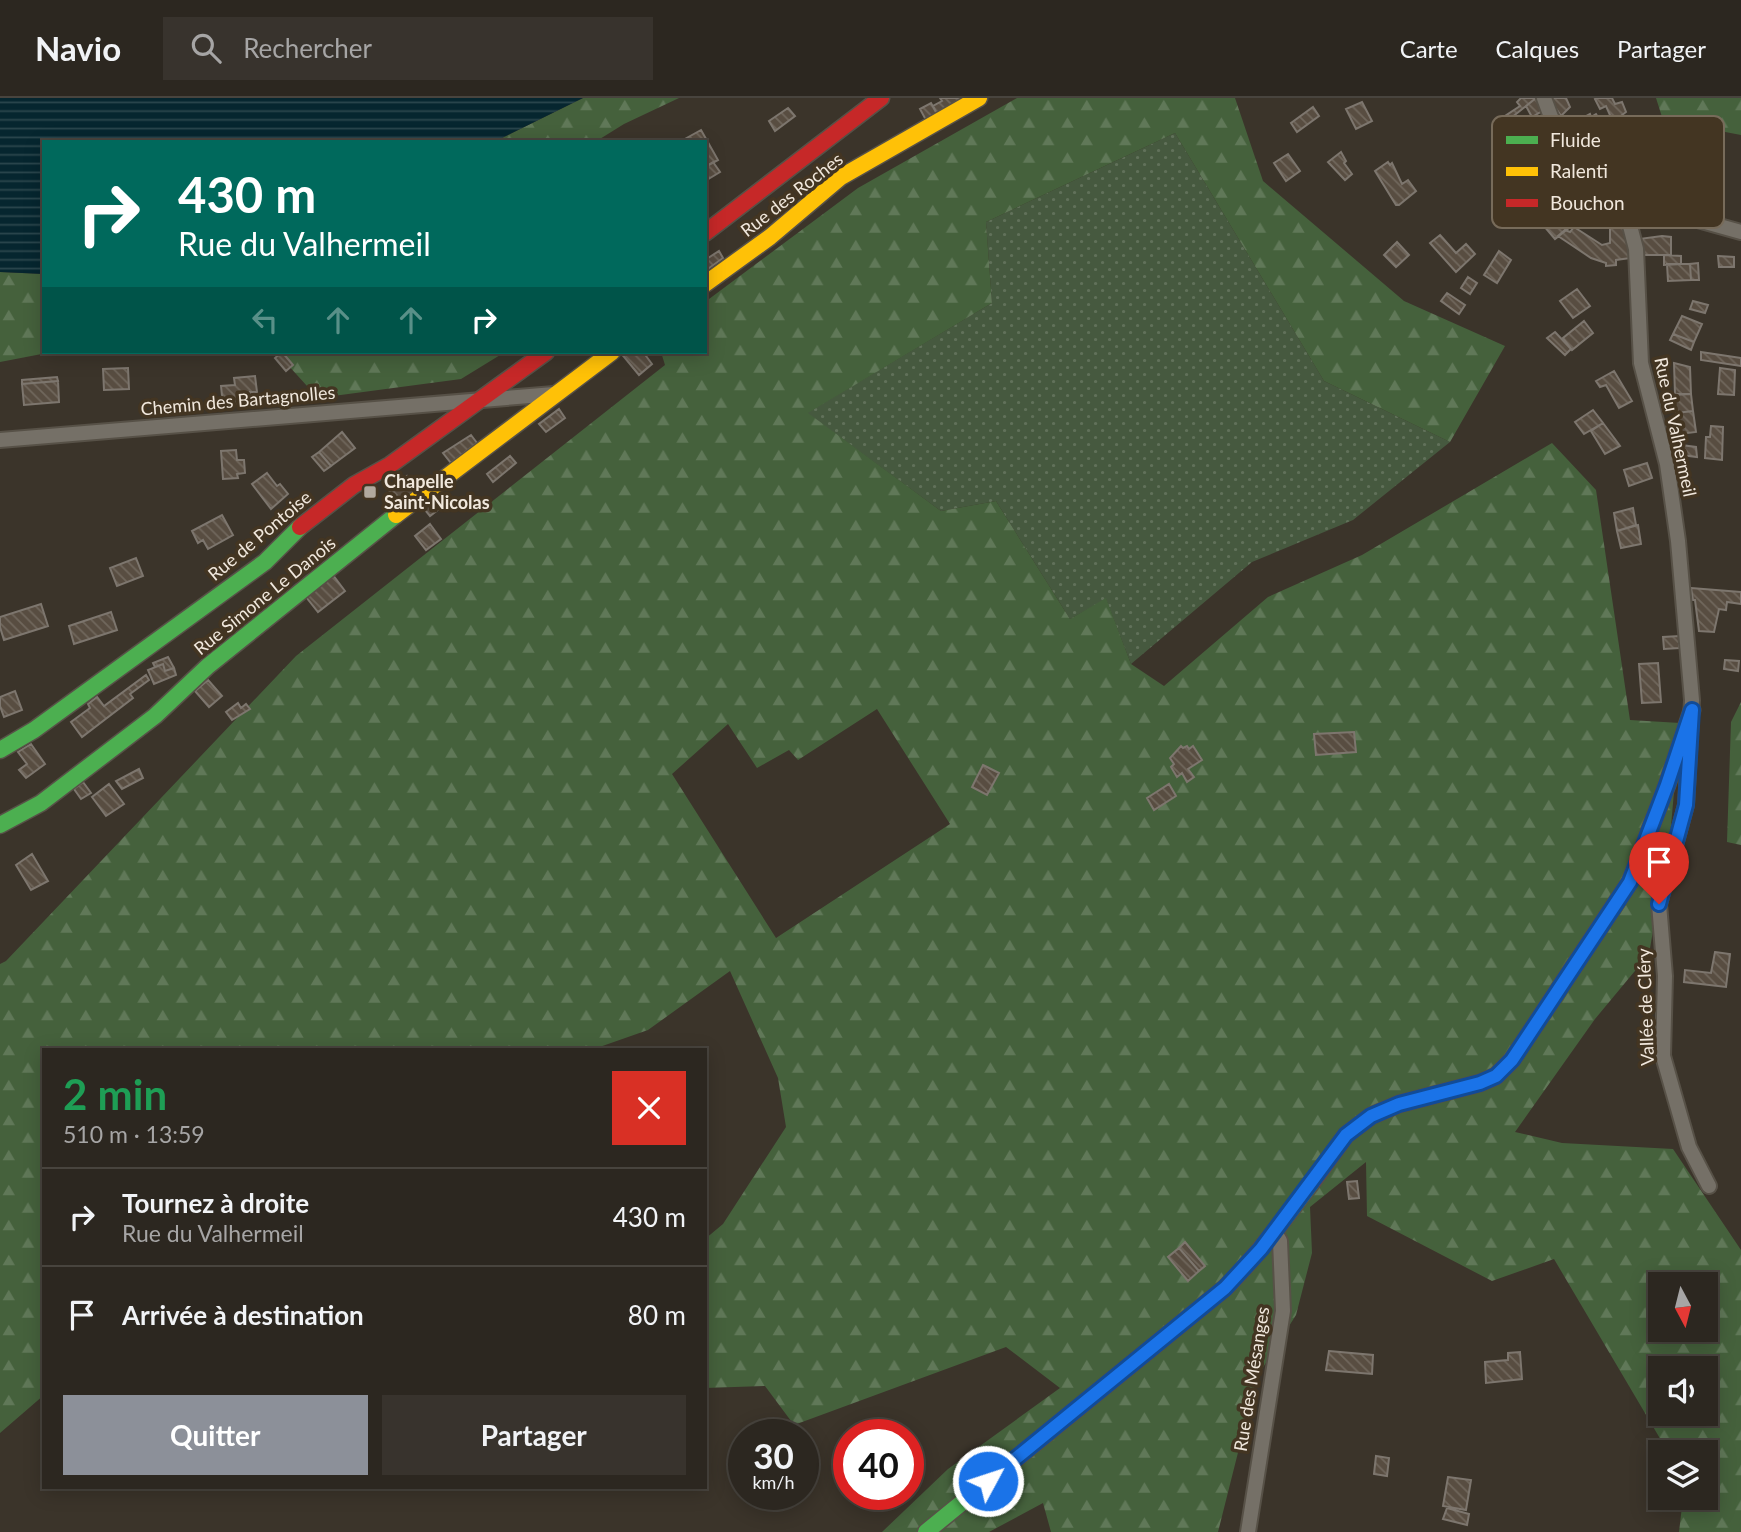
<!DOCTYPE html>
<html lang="fr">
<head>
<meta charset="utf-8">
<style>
  :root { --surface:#2c2720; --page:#38332d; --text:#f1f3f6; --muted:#a6a5a5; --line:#48443e; --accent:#8c9099 }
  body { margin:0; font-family:Lato,sans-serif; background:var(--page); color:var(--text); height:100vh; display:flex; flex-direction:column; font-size:26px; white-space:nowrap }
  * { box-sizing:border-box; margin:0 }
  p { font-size:23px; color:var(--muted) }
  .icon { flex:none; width:38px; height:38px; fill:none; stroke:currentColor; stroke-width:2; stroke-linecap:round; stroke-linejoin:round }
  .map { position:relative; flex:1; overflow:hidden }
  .sheet { position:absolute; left:42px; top:950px; width:665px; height:441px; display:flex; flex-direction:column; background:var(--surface); border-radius:0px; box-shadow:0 4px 18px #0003,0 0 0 2px var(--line) }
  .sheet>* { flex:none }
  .top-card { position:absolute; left:42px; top:42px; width:665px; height:214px; border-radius:0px; box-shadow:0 4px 18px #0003,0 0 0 2px var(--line); background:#00695c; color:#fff; overflow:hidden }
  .needle { width:46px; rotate:173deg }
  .fabs { position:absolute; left:1648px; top:1174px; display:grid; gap:14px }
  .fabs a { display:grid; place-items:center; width:70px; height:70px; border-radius:0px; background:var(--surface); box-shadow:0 4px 18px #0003,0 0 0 2px var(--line); font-size:35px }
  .speed { position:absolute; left:728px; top:1321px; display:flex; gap:14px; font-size:35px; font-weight:700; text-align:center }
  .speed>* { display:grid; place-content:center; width:91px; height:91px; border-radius:50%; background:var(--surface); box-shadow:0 4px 18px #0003,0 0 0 2px var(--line); line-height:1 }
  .speed small { font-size:18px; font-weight:400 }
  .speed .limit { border:10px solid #d22; background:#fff; color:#111 }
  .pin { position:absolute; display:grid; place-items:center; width:60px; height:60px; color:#fff; margin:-72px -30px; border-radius:50% 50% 50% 0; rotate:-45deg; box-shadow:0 0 7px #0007 }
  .pin .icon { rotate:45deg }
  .me { position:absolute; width:77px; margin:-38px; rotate:50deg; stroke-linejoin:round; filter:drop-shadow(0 0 5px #0008) }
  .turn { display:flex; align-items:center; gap:24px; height:147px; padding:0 21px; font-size:32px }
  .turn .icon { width:91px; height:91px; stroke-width:2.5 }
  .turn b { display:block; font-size:49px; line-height:60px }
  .lanes { display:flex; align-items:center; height:66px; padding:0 21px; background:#0003; justify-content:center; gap:35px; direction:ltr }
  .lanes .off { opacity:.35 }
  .round { display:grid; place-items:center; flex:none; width:74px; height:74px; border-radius:0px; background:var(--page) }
  .overview { display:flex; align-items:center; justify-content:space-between; height:119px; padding:0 21px }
  h1 { font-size:42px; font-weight:700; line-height:52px; color:#1e9e55 }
  .cta { display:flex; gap:14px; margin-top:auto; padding:14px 21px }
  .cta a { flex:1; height:80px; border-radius:0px; background:var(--accent); color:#fff; font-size:28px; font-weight:700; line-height:80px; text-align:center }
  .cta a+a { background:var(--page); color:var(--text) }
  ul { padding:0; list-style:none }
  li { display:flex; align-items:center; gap:21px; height:98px; padding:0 21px; border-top:2px solid var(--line) }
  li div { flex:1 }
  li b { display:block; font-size:26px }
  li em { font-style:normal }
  header { display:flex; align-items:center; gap:42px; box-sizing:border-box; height:98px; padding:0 35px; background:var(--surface); border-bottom:2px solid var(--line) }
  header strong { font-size:33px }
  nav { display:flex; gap:38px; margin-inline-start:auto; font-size:24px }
  .search { width:490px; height:63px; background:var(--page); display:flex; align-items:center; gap:18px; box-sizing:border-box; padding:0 24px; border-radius:0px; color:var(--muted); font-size:26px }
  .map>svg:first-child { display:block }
</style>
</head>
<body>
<header>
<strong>Navio</strong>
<div class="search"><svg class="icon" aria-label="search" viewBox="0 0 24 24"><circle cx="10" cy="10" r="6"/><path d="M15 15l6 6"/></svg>Rechercher</div>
<nav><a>Carte</a><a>Calques</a><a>Partager</a></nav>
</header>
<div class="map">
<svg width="1741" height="1434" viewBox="0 0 1741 1434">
  <defs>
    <pattern id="grass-dots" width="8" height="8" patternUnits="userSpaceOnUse" patternTransform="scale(1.75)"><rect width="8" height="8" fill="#46593f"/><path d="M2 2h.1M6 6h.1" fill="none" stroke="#61715a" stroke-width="1.8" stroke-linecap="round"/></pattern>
    <pattern id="forest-firs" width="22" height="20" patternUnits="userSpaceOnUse" patternTransform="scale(1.75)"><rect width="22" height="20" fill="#45613c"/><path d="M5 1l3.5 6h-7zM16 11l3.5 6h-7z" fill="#607858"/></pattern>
    <pattern id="water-rules" width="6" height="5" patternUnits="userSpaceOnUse" patternTransform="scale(1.75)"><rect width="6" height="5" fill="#06262f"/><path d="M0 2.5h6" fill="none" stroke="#2b464d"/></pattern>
    <pattern id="building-back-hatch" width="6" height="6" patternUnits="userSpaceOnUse" patternTransform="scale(1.75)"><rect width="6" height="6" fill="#584d41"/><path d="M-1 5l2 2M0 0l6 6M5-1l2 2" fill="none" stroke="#70675c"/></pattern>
  </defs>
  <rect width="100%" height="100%" fill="#3b342a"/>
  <path fill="url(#grass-dots)" d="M1175,35L1324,283L1450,344L1353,422L1252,464L1131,566L1106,501L1070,521L996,403L941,413L807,315L992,205L986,124Z"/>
  <path fill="url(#forest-firs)" fill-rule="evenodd" d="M583,0H679L624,26L595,44H494Z
    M1017,0H1235L1263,83L1404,203L1505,248L1450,344L1324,283L1175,35L986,124L992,205L808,315L941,413L996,403L1070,521L1106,500L1131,566L1164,588L1268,499L1362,457L1552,345L1596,392L1630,622L1680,625L1671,728L1649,856L1595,921L1515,1034L1562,1045L1673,1051L1741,1152V1434H1679L1683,1400H1706V1354H1668L1554,1161L1492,1183L1367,1118L1366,1064L1310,1109L1312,1155L1296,1217L1257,1279L1218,1434H1051L1043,1405L989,1434H882L948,1371L1060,1290L1006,1249L794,1327L765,1288L705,1290V1141L723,1126L786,1029L778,980L730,873L648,932L591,952H44V1297L0,1335V866L6,863L296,558L665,267L661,254H705V204L858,90ZM877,611L950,726L776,840L672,676L728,626L757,670L789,652L798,662ZM1661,1186H1706V1232H1661ZM1661,1270H1706V1316H1661Z
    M1656,0H1741V37L1663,22Z
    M0,174L44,176V254H52L0,264Z
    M276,254H505L461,281L318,300Z
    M1741,604V747L1727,744L1731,624Z"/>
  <path fill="url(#water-rules)" d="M0,0H583L494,44H44V176L0,174Z"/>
  <path fill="url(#building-back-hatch)" stroke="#7d766e" stroke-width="2" d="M940,0H962L937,16L933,8L942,3Z
    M1521,0H1536L1506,24L1502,20L1520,8L1517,4Z
    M1536,0L1542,13L1532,19L1526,8Z
    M1550,0H1566L1570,9L1561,18L1557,12L1554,14Z
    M1598,0H1612L1615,6L1622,4L1626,14L1613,24L1606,8L1600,11L1595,1Z
    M1362,4L1372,23L1356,31L1346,11Z
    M931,5L938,18L927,24L920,11Z
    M1313,9L1319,18L1297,34L1291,25Z
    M788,10L795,18L775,33L769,23Z
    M1590,16L1591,19L1596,16L1604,29L1587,38L1579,22Z
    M701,32L718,62L705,69V44H686L685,41Z
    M1341,54L1346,63L1344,65L1352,76L1345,82L1328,64Z
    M1288,56L1300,73L1286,83L1274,65Z
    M713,64L720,74L705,83V69Z
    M1388,64L1390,67L1392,65L1402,86L1408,82L1416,93L1399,107H1396L1375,73Z
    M1563,111L1575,125L1555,141L1544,128Z
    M1622,124L1627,138L1631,160L1616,162V167L1606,168V165L1591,160L1558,138L1565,132L1570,134L1574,129L1602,147L1610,145V127Z
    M1440,137L1456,155L1466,146L1475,156L1456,174L1430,145Z
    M1662,138L1671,139V157H1642L1639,141Z
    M1397,144L1409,157L1396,169L1384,157Z
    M719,153L723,160L705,173V162Z
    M1499,153L1511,162L1497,185L1484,177Z
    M1664,157L1681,158V166L1664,167Z
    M1718,158L1734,159V169H1719Z
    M1698,165L1699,182H1691L1690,166Z
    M1667,166H1690L1691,182L1668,183Z
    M1468,179L1477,185L1470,196L1461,190Z
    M1577,191L1590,208L1573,220L1560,203Z
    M1447,195L1465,207L1459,216L1441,203Z
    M1693,203L1708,207L1705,215L1690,211Z
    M1682,218L1702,226L1694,244L1673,236Z
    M1584,223L1593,235L1572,252L1563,240Z
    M1555,234L1571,251L1565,257L1547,240Z
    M1673,236L1694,244L1691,252L1670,242Z
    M282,254L293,267L286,273L275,260Z
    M620,254H643L652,266L639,277Z
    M1701,254L1741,260V268L1701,262Z
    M1674,265L1690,269L1691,296H1675Z
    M128,270L129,291L104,292L103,271Z
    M1720,270L1735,272L1734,297L1718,296Z
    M1614,273L1632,303L1619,310L1606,287L1600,289L1596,283Z
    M255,278L257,294H250L251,304L223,307L221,288L235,287L234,280Z
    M57,279L58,283L22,286V282Z
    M58,283L59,304L24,307L22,286Z
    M1691,296L1693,313L1676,315L1672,297Z
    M559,311L565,320L546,334L539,326Z
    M1593,312L1603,325L1584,336L1575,324Z
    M1693,313L1696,334L1680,336L1676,315Z
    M1603,325L1620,348L1605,356L1591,333Z
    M1711,328L1723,329L1722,362L1705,360L1706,339H1710Z
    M342,334L355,350L331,368L319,354Z
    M471,337L477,345L451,365L443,355Z
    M1681,347L1696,349L1697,359L1682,357Z
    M236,352L237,362H244L245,375L237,376L238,380L223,381L221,353Z
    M319,354L331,368L324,373L312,359Z
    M510,358L516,365L493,384L487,376Z
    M1647,365L1652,380L1629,388L1624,372Z
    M267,375L277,388L280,386L288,396L271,411L252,386Z
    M407,378L417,391L391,411L385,402L392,397L389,392Z
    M431,400L439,411L430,418L421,407Z
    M1633,410L1636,427L1617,433L1614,415Z
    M222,417L233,437L208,451L203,442L198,445L192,433Z
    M430,426L441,441L426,452L415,438Z
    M1638,427L1641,446L1621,450L1617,433Z
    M136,460L143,478L117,488L110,470Z
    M333,477L345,493L318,514L306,499Z
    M1691,490L1741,494V506L1727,504L1726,512L1719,511L1714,534L1699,533L1695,502H1693Z
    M41,506L48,528L4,542L0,529V519Z
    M111,514L117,532L74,546L69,528Z
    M1679,538V550L1664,551L1663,539Z
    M168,559L174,570L165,573L163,566L155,569L153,565Z
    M1725,562L1739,563L1738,573L1724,571Z
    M1658,565L1661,604L1642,605L1639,566Z
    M163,566L165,573L174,570L176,577L154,586L148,572Z
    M146,577L149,582L130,596L133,600L82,639L71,624L90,610L88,606L97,599L104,608Z
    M208,582L222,598L209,609L195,593Z
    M15,593L22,612L4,619L0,608V599Z
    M238,605L241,610L246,606L250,611L232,622L226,614Z
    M1354,634L1356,654L1316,657L1314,636Z
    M31,646L45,666L26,680L19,672L27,666L18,654Z
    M1181,648L1183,650L1187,648L1189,651L1193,648L1202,662L1188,671L1194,679L1187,684L1182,675L1177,679L1171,669L1174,666L1170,660Z
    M983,667L999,675L987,697L972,689Z
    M139,671L143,680L122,691L116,683Z
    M83,684L91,695L81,701L74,691Z
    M109,686L124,706L106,718L92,699Z
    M1169,686L1176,698L1154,712L1147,700Z
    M32,756L48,783L31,792L16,767Z
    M1715,854L1730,856L1726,889L1684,884L1685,872L1711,875Z
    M1357,1083L1359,1100L1349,1101L1347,1084Z
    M1185,1144L1205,1168L1199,1173L1179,1150Z
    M1179,1150L1199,1173L1188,1183L1168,1159Z
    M1329,1253L1373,1257L1372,1276L1326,1272Z
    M1520,1254L1522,1281L1486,1285L1485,1264L1508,1262V1255Z
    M1376,1358L1389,1360L1387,1378L1374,1376Z
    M1448,1379L1471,1382L1466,1412L1443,1408Z
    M1447,1410L1469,1416L1467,1427L1443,1421Z"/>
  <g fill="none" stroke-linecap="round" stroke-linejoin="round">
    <g stroke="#575147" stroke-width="18">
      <path id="street" d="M1544,0L1551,19L1568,46L1623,101L1636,151L1641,265L1667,366L1678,443L1692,602L1686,707L1659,806L1665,878L1663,958L1689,1049L1709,1088
        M1623,101L1741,134
        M0,342L554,296
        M1248,1434L1283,1213L1280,1143L1275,1134"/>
    </g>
    <g stroke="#575147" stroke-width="19">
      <path id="fast" d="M0,652L34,632L265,464L300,429
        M0,727L41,705L155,618L208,568L396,417
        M926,1434L1225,1190C1258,1157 1285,1120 1313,1083"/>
    </g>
    <g stroke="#575147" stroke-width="19">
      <path id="slow" d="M705,186L770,139L841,79L979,0
        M396,417L612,254
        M1606,820L1630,784L1667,687L1692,612"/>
    </g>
    <g stroke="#575147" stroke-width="19">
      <path id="jam" d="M705,135L881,0
        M300,429L354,387L390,367L546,254
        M1313,1083L1346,1037L1371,1018L1399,1006L1480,985L1496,978L1512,962L1606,820"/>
    </g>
    <use href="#street" stroke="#757067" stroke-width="14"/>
    <use href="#fast" stroke="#4caf50" stroke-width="16"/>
    <use href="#slow" stroke="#ffc107" stroke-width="16"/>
    <use href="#jam" stroke="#c62828" stroke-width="16"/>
  </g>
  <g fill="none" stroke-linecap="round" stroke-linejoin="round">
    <g stroke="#114b97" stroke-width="18">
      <path id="route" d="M988,1383L1225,1190L1261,1151L1346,1037L1371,1018L1399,1006L1480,985L1496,978L1512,962L1630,784L1667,687L1692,612L1686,707L1659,806"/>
    </g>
    <use href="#route" stroke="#1a73e8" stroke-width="12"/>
  </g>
  <rect fill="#b1a99e" stroke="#433522" stroke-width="2.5" x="363" y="387" width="14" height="14" rx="3.5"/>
  <g text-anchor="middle" stroke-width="7" stroke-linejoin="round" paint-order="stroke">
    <g font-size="18" fill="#f1e8dd" stroke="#433522">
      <text transform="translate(792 97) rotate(-38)" y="6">Rue des Roches</text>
      <text transform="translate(238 303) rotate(-5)" y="6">Chemin des Bartagnolles</text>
      <text transform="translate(1675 329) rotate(78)" y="6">Rue du Valhermeil</text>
      <text transform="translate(260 438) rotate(-40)" y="6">Rue de Pontoise</text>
      <text transform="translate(265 498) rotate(-39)" y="6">Rue Simone Le Danois</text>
      <text transform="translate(1646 909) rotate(-92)" y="6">Vallée de Cléry</text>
      <text transform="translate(1252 1281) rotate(-81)" y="6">Rue des Mésanges</text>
    </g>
    <g font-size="18" font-weight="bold" fill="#f1e8dd" stroke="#433522" text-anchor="start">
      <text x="384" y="390">Chapelle<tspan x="384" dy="21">Saint-Nicolas</tspan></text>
    </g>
  </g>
  <rect x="1492" y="18" width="232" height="112" rx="10" fill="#433522" stroke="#776b5a" stroke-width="2"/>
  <rect x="1506" y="38" width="32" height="8" fill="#4caf50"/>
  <rect x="1506" y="69" width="32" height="9" fill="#ffc107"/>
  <rect x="1506" y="101" width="32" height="8" fill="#c62828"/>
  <g font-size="19" fill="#f1e8dd">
    <text x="1550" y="49">Fluide</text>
    <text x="1550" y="80">Ralenti</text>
    <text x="1550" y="112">Bouchon</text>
  </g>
</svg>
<div class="fabs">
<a><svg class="needle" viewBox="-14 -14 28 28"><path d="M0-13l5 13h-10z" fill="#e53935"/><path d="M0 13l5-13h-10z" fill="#a6a5a5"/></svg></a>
<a><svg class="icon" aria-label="sound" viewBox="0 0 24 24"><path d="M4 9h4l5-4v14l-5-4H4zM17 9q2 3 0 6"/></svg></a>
<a><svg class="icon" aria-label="layers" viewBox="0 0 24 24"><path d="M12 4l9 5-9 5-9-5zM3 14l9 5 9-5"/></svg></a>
</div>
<div class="speed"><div>30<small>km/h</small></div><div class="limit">40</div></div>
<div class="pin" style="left:1659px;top:806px;background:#d93025"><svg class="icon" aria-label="arrive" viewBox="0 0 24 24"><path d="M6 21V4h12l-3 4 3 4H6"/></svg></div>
<svg class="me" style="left:988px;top:1383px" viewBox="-20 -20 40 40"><circle r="17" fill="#1a73e8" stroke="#fff" stroke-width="3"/><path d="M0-11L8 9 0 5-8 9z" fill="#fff"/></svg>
<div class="top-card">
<div class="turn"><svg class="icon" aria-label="right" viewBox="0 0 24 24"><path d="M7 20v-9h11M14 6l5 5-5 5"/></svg><div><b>430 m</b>Rue du Valhermeil</div></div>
<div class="lanes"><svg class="icon off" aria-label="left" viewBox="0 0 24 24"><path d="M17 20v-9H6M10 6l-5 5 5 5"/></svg><svg class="icon off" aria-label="ahead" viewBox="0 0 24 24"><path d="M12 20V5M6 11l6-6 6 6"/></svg><svg class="icon off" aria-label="ahead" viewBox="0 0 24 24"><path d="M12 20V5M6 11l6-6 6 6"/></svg><svg class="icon" aria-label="right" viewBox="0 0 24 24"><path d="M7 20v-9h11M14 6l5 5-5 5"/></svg></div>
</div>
<section class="sheet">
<div class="overview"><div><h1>2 min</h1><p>510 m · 13:59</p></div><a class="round" style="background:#d93025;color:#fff"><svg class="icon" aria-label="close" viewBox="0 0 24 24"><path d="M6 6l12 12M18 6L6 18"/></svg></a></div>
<ul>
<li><svg class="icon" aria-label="right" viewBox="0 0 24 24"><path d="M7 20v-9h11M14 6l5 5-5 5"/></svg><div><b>Tournez à droite</b><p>Rue du Valhermeil</p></div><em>430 m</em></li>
<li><svg class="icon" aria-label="arrive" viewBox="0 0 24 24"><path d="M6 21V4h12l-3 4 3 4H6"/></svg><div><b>Arrivée à destination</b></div><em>80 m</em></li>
</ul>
<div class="cta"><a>Quitter</a><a>Partager</a></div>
</section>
</div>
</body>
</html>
